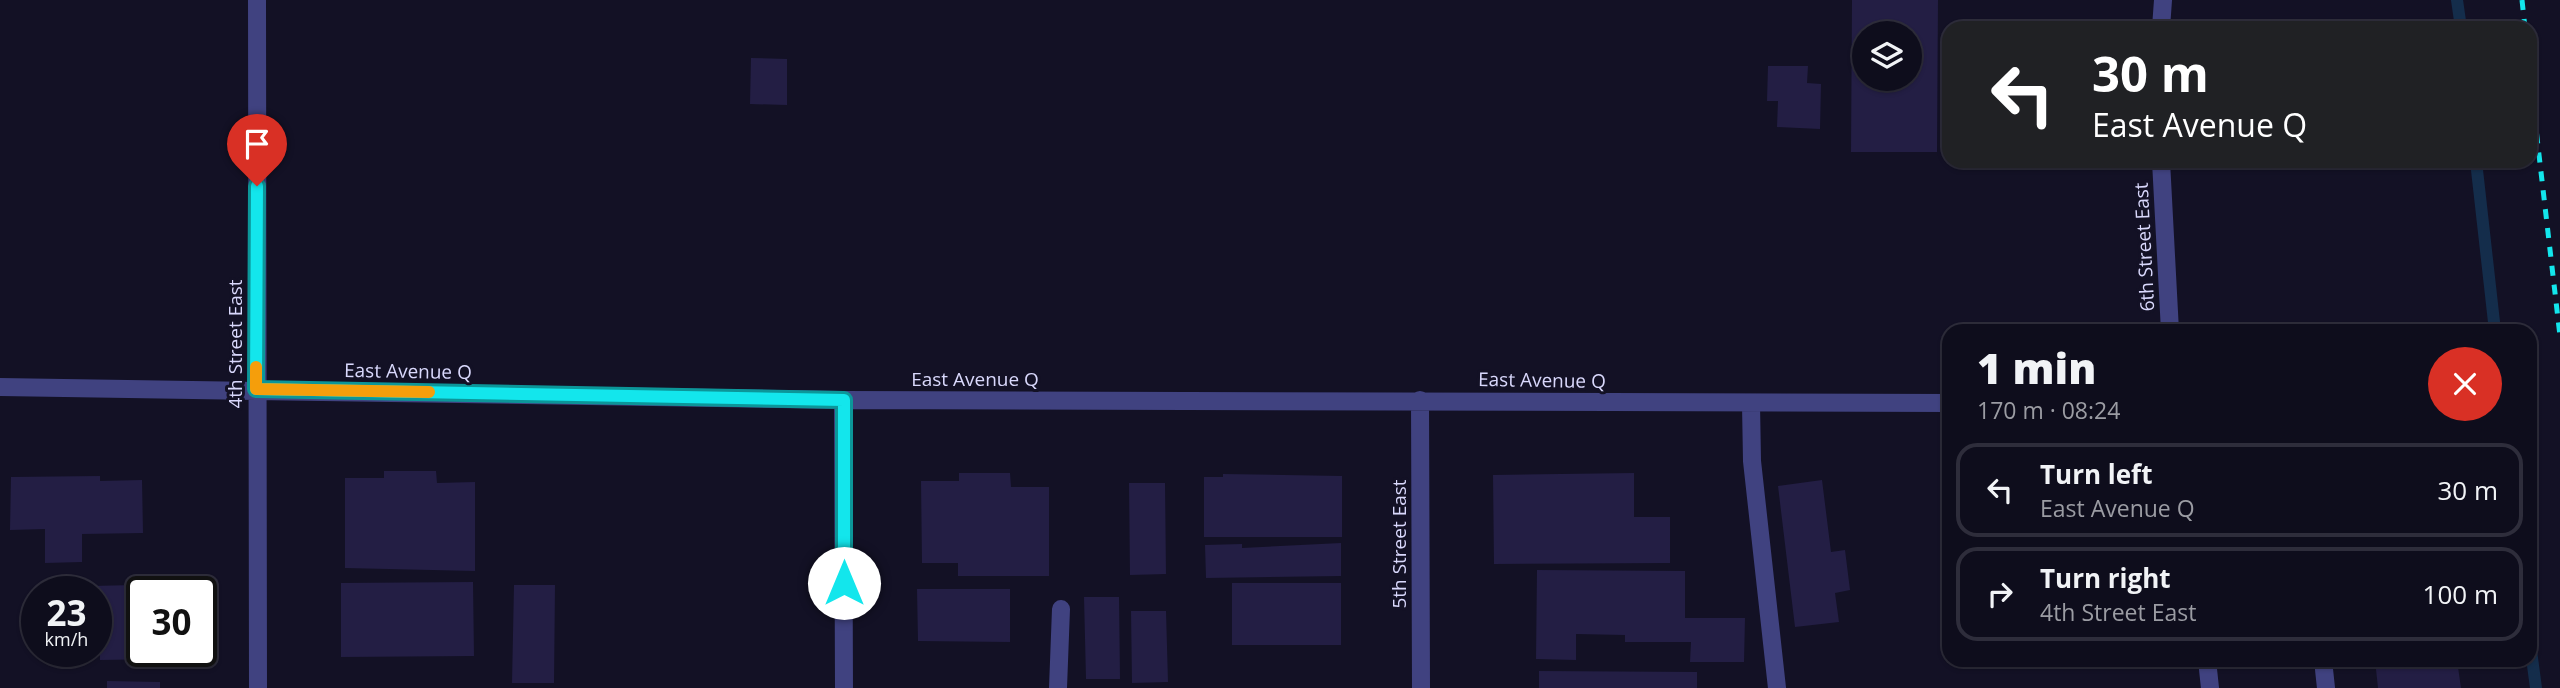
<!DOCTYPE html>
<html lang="en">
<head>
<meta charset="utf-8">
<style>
  :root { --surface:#0e0d1c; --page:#1c1b29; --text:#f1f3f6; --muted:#9b9ca3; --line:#2e2d3b }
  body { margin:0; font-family:"Open Sans",sans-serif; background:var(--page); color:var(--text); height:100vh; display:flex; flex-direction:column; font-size:26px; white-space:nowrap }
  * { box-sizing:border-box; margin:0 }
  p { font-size:23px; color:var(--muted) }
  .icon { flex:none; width:38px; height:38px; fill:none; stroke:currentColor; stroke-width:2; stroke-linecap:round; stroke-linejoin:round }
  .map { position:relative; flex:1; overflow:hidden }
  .details { position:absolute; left:1942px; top:324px; width:595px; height:343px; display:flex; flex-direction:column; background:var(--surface); border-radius:21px; box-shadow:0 2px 5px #0004,0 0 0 2px var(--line) }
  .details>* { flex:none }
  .hud { position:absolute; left:1942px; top:21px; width:595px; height:147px; border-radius:21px; box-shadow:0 2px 5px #0004,0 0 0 2px var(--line); background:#202124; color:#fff; overflow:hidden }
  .fabs { position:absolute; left:1852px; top:21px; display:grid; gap:14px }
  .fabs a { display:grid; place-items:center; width:70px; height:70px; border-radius:50%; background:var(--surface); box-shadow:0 2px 5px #0004,0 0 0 2px var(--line); font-size:35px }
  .speed { position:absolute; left:21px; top:576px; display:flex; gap:14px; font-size:35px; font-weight:700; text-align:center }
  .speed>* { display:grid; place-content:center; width:91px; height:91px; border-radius:50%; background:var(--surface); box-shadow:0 2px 5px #0004,0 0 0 2px var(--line); line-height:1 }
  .speed small { font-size:18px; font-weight:400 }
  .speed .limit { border:4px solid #111; border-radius:10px; background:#fff; color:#111 }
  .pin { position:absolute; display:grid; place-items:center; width:60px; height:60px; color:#fff; margin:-72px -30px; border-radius:50% 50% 50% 0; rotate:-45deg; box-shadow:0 0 7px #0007 }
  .pin .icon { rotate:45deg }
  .me { position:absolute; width:77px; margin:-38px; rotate:0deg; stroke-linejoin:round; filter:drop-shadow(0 0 5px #0008) }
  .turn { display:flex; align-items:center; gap:24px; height:147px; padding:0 35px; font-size:32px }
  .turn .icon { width:91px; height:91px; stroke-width:2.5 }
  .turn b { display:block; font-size:49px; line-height:60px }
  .round { display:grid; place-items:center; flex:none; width:74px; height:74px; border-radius:37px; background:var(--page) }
  .overview { display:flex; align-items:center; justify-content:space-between; height:119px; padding:0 35px }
  h1 { font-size:42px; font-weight:800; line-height:52px }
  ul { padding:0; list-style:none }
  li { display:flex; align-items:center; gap:21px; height:94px; margin:0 14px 10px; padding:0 21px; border:4px solid var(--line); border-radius:21px }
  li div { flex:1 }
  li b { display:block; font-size:26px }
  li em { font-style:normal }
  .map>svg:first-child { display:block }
</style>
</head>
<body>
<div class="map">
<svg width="2560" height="688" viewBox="0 0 2560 688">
  <rect width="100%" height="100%" fill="#131125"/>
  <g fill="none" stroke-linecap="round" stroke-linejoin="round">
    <path stroke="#142d4b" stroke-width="12" d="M2457,0L2461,28
      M2476,161L2495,331
      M2530,643L2536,688"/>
  </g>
  <path fill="#231e44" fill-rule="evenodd" d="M1852,0H1938L1937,152H1851ZM1864,33H1909V79H1864Z
    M751,58L787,59V105L750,104Z
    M1768,66H1808L1807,83L1821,84L1820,129L1777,127L1778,101H1767Z
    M384,471H436L437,483L475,482V571L345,568V478H384Z
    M959,473H1010L1011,487H1049V576H958V563H922L921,481H959Z
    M1634,473V517H1670V563L1494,564L1493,475Z
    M1223,474L1342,476V537H1204V477H1223Z
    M100,476V481L142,480L143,533L82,534V562L45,563V529L10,530L11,477Z
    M1822,480L1831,552L1845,550L1850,590L1835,593L1839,622L1795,627L1778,486Z
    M1129,483H1165L1166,574L1130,575Z
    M1341,543V576L1206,578L1205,545L1242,544V548Z
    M1537,570L1685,571V618H1745L1744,662H1690L1691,642H1625V635L1576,634V660L1536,659Z
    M473,582L474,656L341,657V583Z
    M1232,583H1341V645H1232Z
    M181,584V592H142V651H163V659L100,660V641H96V592H91L90,586Z
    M514,585H555L554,683H512Z
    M917,589H1010V642L918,641Z
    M1084,597H1119L1120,679H1086Z
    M1131,611H1166L1168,682L1132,683Z
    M2375,660H2457L2461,688H2378Z
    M1539,671L1697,672V688H1539Z
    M107,681L160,682V688H107Z"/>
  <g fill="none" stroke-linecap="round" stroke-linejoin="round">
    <path stroke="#404280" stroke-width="18" d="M257,0L258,688
      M2161,28L2163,0
      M2161,161L2170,331
      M0,387L843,400L1950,403
      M843,400L844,688
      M1420,400L1421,688
      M1751,404L1752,461L1777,688
      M2207,660L2210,688
      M2323,660L2326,688
      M1058,688L1061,609"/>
    <path stroke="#13e6ec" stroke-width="5" stroke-dasharray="10 9" stroke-linecap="butt" d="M2522,0L2525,28
      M2530,77L2560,336"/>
  </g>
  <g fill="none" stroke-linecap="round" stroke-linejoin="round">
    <g stroke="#0c9699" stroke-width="18">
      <path id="route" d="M257,186L256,389L844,400V583"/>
    </g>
    <use href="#route" stroke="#13e6ec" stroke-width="12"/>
    <path stroke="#f59e0b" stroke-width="12" d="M256,367V389L429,392"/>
  </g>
  <g text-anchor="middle" stroke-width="6" stroke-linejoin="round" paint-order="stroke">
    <g font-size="19" fill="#d9d8fc" stroke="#131125">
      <text transform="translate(2144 247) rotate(-93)" y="7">6th Street East</text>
      <text transform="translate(235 344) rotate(-90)" y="7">4th Street East</text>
      <text transform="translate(408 371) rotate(1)" y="7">East Avenue Q</text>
      <text x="975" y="386">East Avenue Q</text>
      <text transform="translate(1542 380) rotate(1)" y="7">East Avenue Q</text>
      <text transform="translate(1399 544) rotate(-90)" y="7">5th Street East</text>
    </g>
  </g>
</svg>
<div class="fabs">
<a><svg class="icon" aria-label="layers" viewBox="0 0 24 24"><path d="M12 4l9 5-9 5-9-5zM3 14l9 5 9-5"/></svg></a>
</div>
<div class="speed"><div>23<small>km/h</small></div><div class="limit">30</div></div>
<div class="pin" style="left:257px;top:186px;background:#d93025"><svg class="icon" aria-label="arrive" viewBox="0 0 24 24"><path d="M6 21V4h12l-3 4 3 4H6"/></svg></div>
<svg class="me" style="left:844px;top:583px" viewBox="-20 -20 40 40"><circle r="19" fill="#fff"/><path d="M0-13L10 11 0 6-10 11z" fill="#13e6ec"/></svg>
<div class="hud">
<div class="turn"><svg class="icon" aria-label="left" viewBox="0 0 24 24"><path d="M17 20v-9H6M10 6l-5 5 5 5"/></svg><div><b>30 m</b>East Avenue Q</div></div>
</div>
<section class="details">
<div class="overview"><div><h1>1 min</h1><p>170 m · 08:24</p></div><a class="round" style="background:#d93025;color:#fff"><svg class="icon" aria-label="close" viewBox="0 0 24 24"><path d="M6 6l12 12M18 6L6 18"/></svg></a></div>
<ul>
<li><svg class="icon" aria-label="left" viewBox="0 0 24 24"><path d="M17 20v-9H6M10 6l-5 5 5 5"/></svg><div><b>Turn left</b><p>East Avenue Q</p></div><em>30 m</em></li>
<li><svg class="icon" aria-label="right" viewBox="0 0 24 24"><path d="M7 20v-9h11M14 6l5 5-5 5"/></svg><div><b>Turn right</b><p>4th Street East</p></div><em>100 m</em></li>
</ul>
</section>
</div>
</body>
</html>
